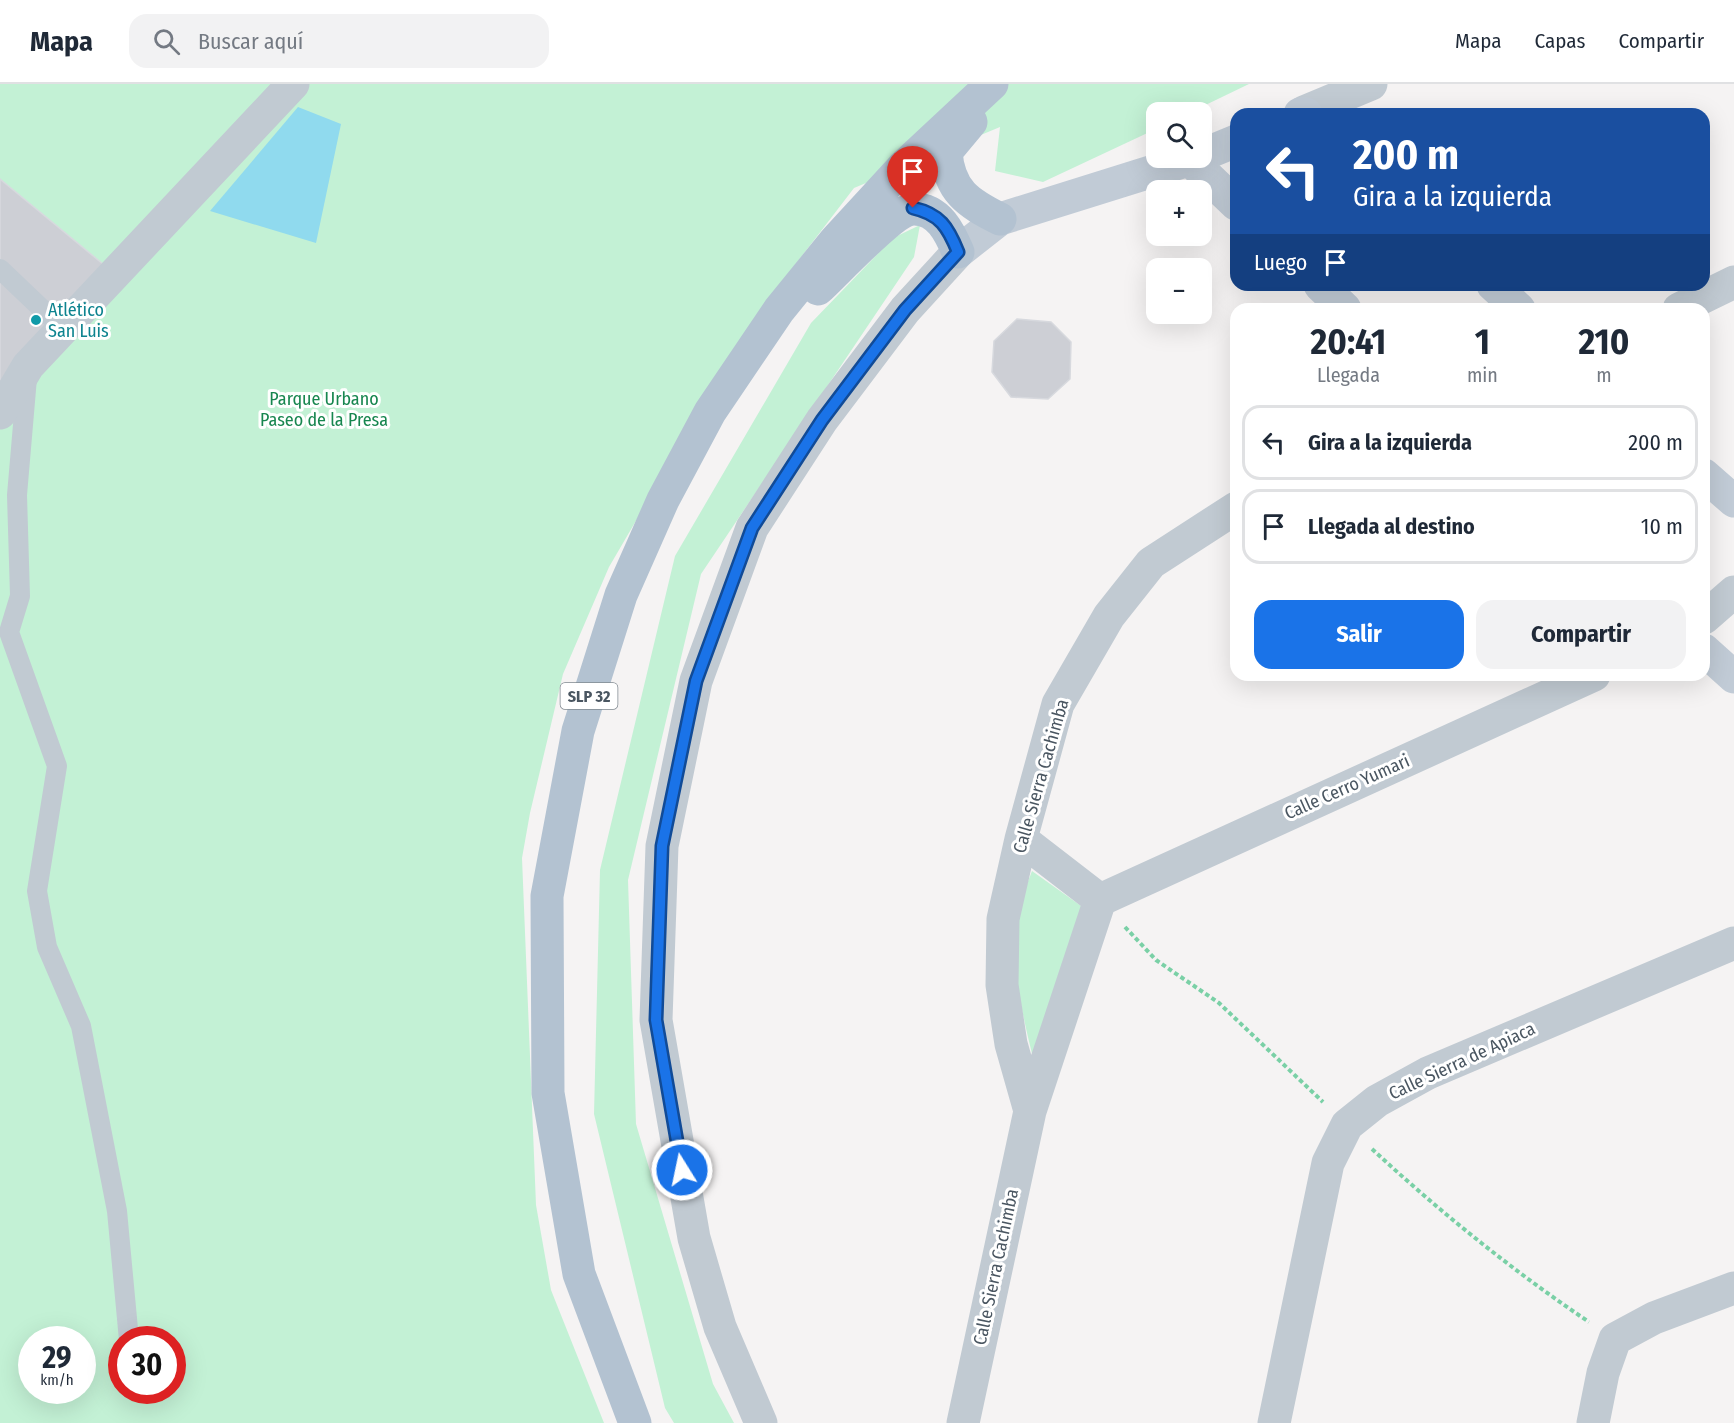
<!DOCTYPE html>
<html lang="es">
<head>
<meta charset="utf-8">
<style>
  :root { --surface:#fff; --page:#f2f2f3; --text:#1f2937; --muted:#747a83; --line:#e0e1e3; --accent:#1a73e8 }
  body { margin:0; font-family:"Fira Sans Condensed",sans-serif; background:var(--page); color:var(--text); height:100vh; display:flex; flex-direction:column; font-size:22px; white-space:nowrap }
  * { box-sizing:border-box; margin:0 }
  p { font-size:20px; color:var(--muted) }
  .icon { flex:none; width:33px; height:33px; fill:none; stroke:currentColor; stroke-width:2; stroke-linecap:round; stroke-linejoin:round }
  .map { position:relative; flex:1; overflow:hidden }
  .sheet { position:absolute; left:1230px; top:219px; width:480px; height:378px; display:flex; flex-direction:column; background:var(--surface); border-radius:18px; box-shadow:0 6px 24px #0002 }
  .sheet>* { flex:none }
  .top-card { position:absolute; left:1230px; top:24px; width:480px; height:183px; border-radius:18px; box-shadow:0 6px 24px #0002; background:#1a4fa0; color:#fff; overflow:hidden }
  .controls { position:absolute; left:1146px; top:18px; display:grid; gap:12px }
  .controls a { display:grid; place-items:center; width:66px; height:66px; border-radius:12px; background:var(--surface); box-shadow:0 6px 24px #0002; font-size:30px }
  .speed { position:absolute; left:18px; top:1242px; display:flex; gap:12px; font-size:30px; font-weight:700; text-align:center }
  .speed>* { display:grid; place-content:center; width:78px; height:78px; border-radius:50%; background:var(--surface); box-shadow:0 6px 24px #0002; line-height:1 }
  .speed small { font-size:15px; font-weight:400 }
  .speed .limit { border:9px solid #d22; background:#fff; color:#111 }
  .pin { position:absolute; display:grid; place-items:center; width:51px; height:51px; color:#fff; margin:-62px -26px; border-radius:50% 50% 50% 0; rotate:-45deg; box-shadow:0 0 6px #0007 }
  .pin .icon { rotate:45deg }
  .me { position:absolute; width:66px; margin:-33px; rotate:350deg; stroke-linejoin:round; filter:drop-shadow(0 0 4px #0008) }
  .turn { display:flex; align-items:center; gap:21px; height:126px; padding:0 24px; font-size:27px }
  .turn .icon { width:78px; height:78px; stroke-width:2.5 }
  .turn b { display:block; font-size:42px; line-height:51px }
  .then { display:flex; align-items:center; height:57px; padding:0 24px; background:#0003; gap:12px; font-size:22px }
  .eta { display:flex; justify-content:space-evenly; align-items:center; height:102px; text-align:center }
  .eta b { font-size:36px; font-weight:700; line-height:42px }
  .action { display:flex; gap:12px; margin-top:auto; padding:12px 24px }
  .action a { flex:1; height:69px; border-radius:18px; background:var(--accent); color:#fff; font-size:24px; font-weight:700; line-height:69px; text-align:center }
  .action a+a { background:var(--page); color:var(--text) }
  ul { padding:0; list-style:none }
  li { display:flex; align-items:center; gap:18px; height:75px; margin:0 12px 9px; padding:0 12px; border:3px solid var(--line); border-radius:18px }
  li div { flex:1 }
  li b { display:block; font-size:22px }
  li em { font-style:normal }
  header { display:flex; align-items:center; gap:36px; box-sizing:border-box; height:84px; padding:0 30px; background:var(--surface); border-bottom:2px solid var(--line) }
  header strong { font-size:28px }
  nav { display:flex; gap:33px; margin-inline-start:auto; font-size:21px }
  .search { width:420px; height:54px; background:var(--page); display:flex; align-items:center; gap:15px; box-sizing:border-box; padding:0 21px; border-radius:18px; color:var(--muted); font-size:22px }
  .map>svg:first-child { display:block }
</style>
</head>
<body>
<header>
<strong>Mapa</strong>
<div class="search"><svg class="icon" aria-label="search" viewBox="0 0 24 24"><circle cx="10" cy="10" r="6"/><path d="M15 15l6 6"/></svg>Buscar aquí</div>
<nav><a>Mapa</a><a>Capas</a><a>Compartir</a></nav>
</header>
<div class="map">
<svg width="1734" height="1339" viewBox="0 0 1734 1339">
  <rect width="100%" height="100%" fill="#f5f3f3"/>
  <path fill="#c3f1d5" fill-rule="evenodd" d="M0,0H1249L1191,28H1156V45L1043,98L995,87L1000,43L854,104L755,233L609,483L563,590L530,729L522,774L536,1121L551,1206L604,1339H0ZM32,1256H82V1306H32ZM122,1256H172V1306H122Z
    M920,141L914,173L701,490L628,796L636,1040L713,1300L734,1339H674L665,1324L594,1030L600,786L675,472L811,239L893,154Z
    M1032,787L1084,824L1034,978C1023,932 1009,879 1017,831C1019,816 1027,801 1032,787Z"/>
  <path fill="#90daee" d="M298,23L341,40L316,159L210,127Z"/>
  <path fill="#cdcfd5" stroke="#d7d9de" stroke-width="1.5" d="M0,95L115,190L0,328Z
    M1017,235L1051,238L1071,258L1070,295L1048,315L1011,313L992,288L994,257Z"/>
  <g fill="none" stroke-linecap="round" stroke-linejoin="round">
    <path stroke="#7ad0a6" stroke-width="4" stroke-dasharray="4.5 3" stroke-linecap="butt" d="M1125,843L1156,876L1219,919L1323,1018
      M1372,1065C1439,1127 1513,1187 1589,1238"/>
    <path stroke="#c1cad2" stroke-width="20" d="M0,185L63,245
      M27,294L17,411L20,512L9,548L57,682L37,807L47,863L81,942L117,1127L129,1256"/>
    <path stroke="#c1cad2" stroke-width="33" d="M1304,28L1371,0
      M1679,225L1734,198
      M0,329L28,282L293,0
      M1704,534L1734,508
      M1021,755L1100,816
      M1100,816L1594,591
      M1030,1027L1011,960L1002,901L1003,835L1021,755L1058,620L1109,532L1151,479L1236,424
      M761,1339L720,1243L694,1154L656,936L662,762L696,597L752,444L822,336L905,226L958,168
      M963,1339L1030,1027L1100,816
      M1274,1339L1328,1079L1347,1041L1377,1017L1428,989L1734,859
      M1593,1339L1603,1289L1615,1255L1654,1234L1734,1204"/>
    <path stroke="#c1cbd6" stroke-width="33" d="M1300,30H1306
      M1202,71L1236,57
      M1190,76L1236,120
      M958,168L1000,135L1195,74
      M1320,201L1345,225
      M1493,201L1519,225
      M1704,391L1734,417
      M1704,566L1734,593"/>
    <path stroke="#b3c2d1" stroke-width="33" d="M971,38L946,68C949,107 968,119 1000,135
      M818,205C836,189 894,125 914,125C939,125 950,149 958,168
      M635,1339L579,1190L548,1009L547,812L578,647L621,511L663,416L710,328L779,226L835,157L904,82L992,0"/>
  </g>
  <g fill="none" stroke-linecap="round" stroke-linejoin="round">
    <g stroke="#114b97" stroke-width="15">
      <path id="route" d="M682,1086L656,936L662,762L696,597L752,444L822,336L905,226L958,168C948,143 940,130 913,124"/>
    </g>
    <use href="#route" stroke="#1a73e8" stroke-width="10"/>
  </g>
  <circle fill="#0f9aa8" stroke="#fff" stroke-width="2" cx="36" cy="236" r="6"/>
  <g text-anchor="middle" stroke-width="6" stroke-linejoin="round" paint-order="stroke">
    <rect fill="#fff" stroke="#808990" stroke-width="1.5" x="560.5" y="599" width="57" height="26" rx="4.5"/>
    <g font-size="16" font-weight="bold" fill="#4a5661">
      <text x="589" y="618">SLP 32</text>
    </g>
    <g font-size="18" fill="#0d838f" stroke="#fff" text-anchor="start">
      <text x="48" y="232">Atlético<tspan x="48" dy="21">San Luis</tspan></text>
    </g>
    <g font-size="18" fill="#17864f" stroke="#fff">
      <text x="324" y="321">Parque Urbano<tspan x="324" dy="21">Paseo de la Presa</tspan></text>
    </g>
    <g font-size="18" fill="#4a5661" stroke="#fff">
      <text transform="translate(1041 692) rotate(-74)" y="6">Calle Sierra Cachimba</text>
      <text transform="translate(1347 703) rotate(-24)" y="6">Calle Cerro Yumari</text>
      <text transform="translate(1462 977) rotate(-25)" y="6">Calle Sierra de Apiaca</text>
      <text transform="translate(996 1183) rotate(-78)" y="6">Calle Sierra Cachimba</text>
    </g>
  </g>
</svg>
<div class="controls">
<a><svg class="icon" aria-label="search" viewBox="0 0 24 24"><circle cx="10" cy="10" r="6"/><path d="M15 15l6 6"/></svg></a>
<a>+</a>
<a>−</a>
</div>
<div class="speed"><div>29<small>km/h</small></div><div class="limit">30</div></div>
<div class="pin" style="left:913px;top:124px;background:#d93025"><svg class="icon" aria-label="arrive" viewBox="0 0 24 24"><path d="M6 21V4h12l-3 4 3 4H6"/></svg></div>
<svg class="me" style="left:682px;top:1086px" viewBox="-20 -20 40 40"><circle r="17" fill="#1a73e8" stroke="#fff" stroke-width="3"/><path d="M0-11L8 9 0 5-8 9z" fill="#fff"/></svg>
<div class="top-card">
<div class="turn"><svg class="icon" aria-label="left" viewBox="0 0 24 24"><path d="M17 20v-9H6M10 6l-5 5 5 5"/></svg><div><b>200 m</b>Gira a la izquierda</div></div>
<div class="then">Luego<svg class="icon" aria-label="arrive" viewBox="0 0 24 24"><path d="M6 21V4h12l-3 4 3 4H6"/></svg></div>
</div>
<section class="sheet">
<div class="eta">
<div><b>20:41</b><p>Llegada</p></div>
<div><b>1</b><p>min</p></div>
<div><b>210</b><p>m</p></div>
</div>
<ul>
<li><svg class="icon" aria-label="left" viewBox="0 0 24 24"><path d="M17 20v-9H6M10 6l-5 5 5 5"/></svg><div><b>Gira a la izquierda</b></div><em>200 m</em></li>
<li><svg class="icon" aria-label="arrive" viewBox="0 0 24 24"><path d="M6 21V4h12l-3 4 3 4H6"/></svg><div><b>Llegada al destino</b></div><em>10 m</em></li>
</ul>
<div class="action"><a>Salir</a><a>Compartir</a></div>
</section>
</div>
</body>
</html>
